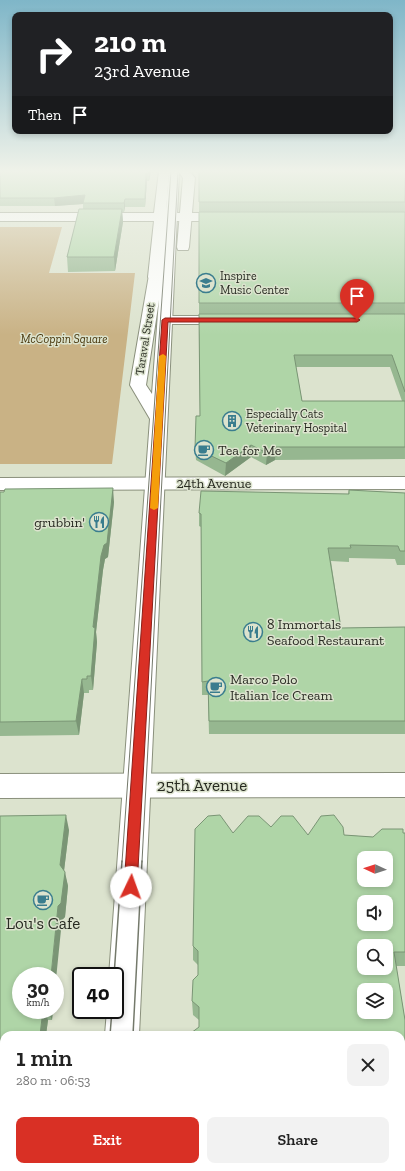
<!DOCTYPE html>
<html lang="en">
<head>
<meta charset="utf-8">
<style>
  :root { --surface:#fff; --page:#f2f2f2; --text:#222; --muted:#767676; --accent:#d93025 }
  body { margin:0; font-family:"Zilla Slab",serif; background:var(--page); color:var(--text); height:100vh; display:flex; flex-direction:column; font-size:15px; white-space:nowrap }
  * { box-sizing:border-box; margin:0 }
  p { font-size:13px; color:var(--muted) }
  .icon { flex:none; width:22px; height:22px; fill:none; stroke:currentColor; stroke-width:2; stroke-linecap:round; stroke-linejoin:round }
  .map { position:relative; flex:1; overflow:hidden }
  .drawer { position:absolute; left:0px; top:1031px; width:405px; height:140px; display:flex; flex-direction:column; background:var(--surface); border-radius:12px 12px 0 0; box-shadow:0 2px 6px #0003 }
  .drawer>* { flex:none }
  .top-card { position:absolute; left:12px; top:12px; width:381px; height:122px; border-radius:8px; box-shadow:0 2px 6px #0003; background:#202124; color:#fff; overflow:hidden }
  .needle { width:26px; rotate:273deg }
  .buttons { position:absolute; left:357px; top:851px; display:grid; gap:8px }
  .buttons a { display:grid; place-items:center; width:36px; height:36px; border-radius:8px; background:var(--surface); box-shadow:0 2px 6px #0003; font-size:20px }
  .speed { position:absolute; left:12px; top:967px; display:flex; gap:8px; font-size:20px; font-weight:700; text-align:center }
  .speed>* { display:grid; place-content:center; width:52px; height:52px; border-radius:50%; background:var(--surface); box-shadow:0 2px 6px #0003; line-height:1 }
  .speed small { font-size:10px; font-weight:400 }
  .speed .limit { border:2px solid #111; border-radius:6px; background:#fff; color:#111 }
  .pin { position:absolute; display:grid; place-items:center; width:34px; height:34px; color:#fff; margin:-41px -17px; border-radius:50% 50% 50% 0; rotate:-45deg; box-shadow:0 0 4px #0007 }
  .pin .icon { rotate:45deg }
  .me { position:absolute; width:44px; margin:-22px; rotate:3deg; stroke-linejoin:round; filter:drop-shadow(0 0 3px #0008) }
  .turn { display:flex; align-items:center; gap:14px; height:84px; padding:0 16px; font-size:18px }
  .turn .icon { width:52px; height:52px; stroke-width:2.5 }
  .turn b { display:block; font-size:28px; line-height:34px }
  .then { display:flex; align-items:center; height:38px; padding:0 16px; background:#0003; gap:8px; font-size:15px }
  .round { display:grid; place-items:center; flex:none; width:42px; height:42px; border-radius:8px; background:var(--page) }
  .headline { display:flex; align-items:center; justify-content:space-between; height:68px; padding:0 16px }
  h1 { font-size:24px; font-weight:600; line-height:30px }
  .primary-button { display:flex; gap:8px; margin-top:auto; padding:8px 16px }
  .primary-button a { flex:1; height:46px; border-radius:8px; background:var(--accent); color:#fff; font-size:16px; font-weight:600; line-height:46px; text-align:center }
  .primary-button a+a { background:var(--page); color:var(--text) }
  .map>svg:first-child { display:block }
</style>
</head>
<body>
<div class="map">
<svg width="405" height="1171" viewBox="0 0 405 1171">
  <rect width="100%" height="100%" fill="#dce3ce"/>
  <path fill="#c9b285" d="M0,227H62L49,273H135L112,464H0Z"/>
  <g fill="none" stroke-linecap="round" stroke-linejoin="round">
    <g stroke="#8a907c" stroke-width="2">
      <path id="street" d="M159,171H169L166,213H229L233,214L235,217L233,220L229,221H166L162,277L160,280L155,281L150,280L148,277L154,221H0V213H154Z
        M165,316H228L233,317L235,320L233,323L228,324H165L160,323L158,320L160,317Z
        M405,477V489L0,490V478Z
        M405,773V797L0,798V774Z"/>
    </g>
    <g stroke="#8a907c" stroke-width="2">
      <path id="secondary" d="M169,171H189L195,178L189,247L188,250H178L177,247L183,178L179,172L139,1035H105L107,1010H115V976H109L150,419L130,385L149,275L151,272L156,271L161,272ZM159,300L152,394L146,385Z
        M95,1167H133L132,1171H94Z"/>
    </g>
    <use href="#street" fill="#fff" fill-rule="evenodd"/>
    <use href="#secondary" fill="#fff" fill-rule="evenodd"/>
    <path stroke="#74796b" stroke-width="1" d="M122,862L171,171
      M142,862L178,171"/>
    <path stroke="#74796b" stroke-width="1.5" d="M114,976L122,861
      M110,1035L112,1010
      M133,1035L142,861
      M126,1167V1171
      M100,1171L101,1167"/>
  </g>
  <path fill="#96b790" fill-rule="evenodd" d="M0,171H151L149,181H147L145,207H125L124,212H122L123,222L115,271L68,272L67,257L83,209V204L55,206H0Z
    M405,171V212H199V202Z
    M199,212H405V459L275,460L266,465L251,457L225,476L196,460L195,448L200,416L199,326ZM296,367H390L402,401H302Z
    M349,490L405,493V565H397L395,559L349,558V562L331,561L341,628L405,627V734H209L208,695H202L201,527L199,526V513L348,494Z
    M0,492L114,502L108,557L105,559L103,570L96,632L97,642L93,690H89V693H84L79,735L0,736Z
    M0,816L69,830L64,871L68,886L65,917L62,920L21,1010H53L52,1020H48L46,1035H4V1075H0Z
    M271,827L308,835H344L373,837L405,833V966H396L405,1020V1170L401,1161V1035L199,1027V1020L193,1015L192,1001L198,975V965L193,960V946L233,833Z"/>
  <path fill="#7a9575" d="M149,171H151L149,181Z
    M146,173L147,181L145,207V199Z
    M85,195L83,204L55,206L54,198Z
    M125,199V207L124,212V203Z
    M122,209L123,222L115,271L114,257Z
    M251,445V457L225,476L226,463Z
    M276,447L275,460L266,465L267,453Z
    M113,488L114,502L108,557L105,559L103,570L96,632L97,642L93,690L91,676L93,627L101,556Z
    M82,679L84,693L79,735L76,721Z
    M66,815L69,830L63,879L60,865Z
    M65,872L68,886L65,917L62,920L55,989V976H51L58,906Z
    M43,1010H44L48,1020L46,1035H40Z
    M48,1010H53L52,1020Z
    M27,1167H34L33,1168V1171H26Z"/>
  <path fill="#afd5a7" stroke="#7a9575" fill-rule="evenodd" d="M0,171H149V173H146L145,199H125L124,203H83L85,195L54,198H0Z
    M199,171H405V202H199Z
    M79,209H122L114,257H67Z
    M199,212H405V303H199Z
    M199,314H405V392L392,355H294L302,401H405V447H276L267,453L251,445L226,463L195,448L196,416H200Z
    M113,488L107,543L104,545L101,556L93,627L95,628L91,676H87V679H82L76,721L0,722V492H4L5,489Z
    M349,490L405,493V551H400L398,546L350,545L351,548H328L341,628L405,627V721H209L208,681L202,682L201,514L199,513L201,491L349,494Z
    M66,815L60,865L65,872L61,903L58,906L51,976H21V1010H43L40,1035H4V1064H0V816Z
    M220,815L233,833L248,816H259L271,827L281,816H293L308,835L321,816L334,815L343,827L344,835L373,837L382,829H403V833H405V952H394L405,1020V1146L401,1138V1035H191V1033L199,1027V1007L192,1001L193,980L198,975V951L193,946L195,829L208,816ZM364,858H386V880H364ZM364,902H386V924H364ZM364,946H386V968H364ZM364,990H386V1012H364Z
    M0,1124H4V1167H27L26,1171H0Z
    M195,1167H391L392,1171H195Z"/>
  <linearGradient id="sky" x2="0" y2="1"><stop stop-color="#7fb6c8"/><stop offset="0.51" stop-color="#eff2e9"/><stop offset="1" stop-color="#eff2e9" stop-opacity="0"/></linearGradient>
  <rect width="405" height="335" fill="url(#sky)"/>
  <path fill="#d93025" stroke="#8d1f18" d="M165,318H357L360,320L357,322H168L137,887L135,891L131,893L126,891L124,887L162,320Z"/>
  <path fill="#f59e0b" d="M163,354L166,356L158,508L154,510L150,508L159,356Z"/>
  <defs>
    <g id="school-ring" transform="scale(1)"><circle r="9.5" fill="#dce3ce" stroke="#3a7d8e" stroke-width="1.5"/><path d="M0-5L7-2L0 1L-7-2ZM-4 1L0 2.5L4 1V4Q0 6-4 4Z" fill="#3a7d8e"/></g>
    <g id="building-ring" transform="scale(1)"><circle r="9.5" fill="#dce3ce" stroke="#3a7d8e" stroke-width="1.5"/><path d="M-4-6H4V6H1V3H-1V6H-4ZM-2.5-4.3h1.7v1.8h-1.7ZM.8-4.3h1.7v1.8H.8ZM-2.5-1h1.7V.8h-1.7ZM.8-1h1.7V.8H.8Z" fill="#3a7d8e"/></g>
    <g id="cafe-ring" transform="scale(1)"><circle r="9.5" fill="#dce3ce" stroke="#3a7d8e" stroke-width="1.5"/><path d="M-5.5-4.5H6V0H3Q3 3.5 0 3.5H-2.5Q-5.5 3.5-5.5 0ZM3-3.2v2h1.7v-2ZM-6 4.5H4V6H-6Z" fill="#3a7d8e"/></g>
    <g id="restaurant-ring" transform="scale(1)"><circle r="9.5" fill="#dce3ce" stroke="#3a7d8e" stroke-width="1.5"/><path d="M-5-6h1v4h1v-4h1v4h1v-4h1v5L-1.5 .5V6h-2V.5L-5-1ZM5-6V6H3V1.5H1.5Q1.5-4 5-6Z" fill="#3a7d8e"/></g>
  </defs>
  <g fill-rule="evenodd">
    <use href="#school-ring" x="206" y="283"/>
    <use href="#building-ring" x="232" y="421"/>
    <use href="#cafe-ring" x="204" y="450"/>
    <use href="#restaurant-ring" x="99" y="522"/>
    <use href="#restaurant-ring" x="253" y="632"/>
    <use href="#cafe-ring" x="216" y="687"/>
    <use href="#cafe-ring" x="43" y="900"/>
  </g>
  <g text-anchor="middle" stroke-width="3" stroke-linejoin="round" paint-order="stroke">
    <g font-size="12" fill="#282b22" stroke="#dce3ce" text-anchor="start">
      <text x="220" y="280">Inspire<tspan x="220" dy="14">Music Center</tspan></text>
      <text x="246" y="418">Especially Cats<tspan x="246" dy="14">Veterinary Hospital</tspan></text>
    </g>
    <g font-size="12" font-style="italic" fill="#48360b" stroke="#dce3ce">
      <text x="64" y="343">McCoppin Square</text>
    </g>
    <g font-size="12" fill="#282b22" stroke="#dce3ce">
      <text transform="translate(145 339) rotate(-81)" y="4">Taraval Street</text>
    </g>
    <g font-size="14" fill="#282b22" stroke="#dce3ce" text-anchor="start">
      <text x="218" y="455">Tea for Me</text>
      <text x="85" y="527" text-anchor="end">grubbin'</text>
      <text x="267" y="629">8 Immortals<tspan x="267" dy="16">Seafood Restaurant</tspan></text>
      <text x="230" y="684">Marco Polo<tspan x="230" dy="16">Italian Ice Cream</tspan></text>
    </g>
    <g font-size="14" fill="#282b22" stroke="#dce3ce">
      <text x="214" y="488">24th Avenue</text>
    </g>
    <g font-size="17" fill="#282b22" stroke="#dce3ce">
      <text x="202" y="791">25th Avenue</text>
    </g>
    <g font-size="17" fill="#282b22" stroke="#dce3ce">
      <text x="43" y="929">Lou's Cafe</text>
    </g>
  </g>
</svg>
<div class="buttons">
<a><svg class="needle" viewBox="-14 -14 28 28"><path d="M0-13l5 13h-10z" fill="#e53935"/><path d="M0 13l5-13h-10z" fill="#767676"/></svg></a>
<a><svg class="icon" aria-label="sound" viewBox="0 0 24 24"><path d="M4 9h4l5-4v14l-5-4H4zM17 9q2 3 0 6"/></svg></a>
<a><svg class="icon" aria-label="search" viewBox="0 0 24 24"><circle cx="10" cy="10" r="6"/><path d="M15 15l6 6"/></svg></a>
<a><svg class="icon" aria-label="layers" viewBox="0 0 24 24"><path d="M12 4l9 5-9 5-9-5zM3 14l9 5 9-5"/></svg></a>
</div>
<div class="speed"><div>30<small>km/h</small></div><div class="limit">40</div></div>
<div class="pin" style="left:357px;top:320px;background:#d93025"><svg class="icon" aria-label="arrive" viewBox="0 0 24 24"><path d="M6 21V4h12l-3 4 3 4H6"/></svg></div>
<svg class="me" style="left:131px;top:887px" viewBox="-20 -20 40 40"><circle r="19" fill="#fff"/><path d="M0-13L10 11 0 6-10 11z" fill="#d93025"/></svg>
<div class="top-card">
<div class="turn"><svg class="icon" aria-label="right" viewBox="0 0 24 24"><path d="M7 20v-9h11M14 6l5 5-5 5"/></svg><div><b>210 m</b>23rd Avenue</div></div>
<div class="then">Then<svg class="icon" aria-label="arrive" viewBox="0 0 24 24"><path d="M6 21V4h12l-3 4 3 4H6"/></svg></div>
</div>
<section class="drawer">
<div class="headline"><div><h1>1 min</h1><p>280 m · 06:53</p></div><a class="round"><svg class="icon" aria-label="close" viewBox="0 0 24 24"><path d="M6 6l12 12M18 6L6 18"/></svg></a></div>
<div class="primary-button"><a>Exit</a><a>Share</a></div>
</section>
</div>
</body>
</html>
